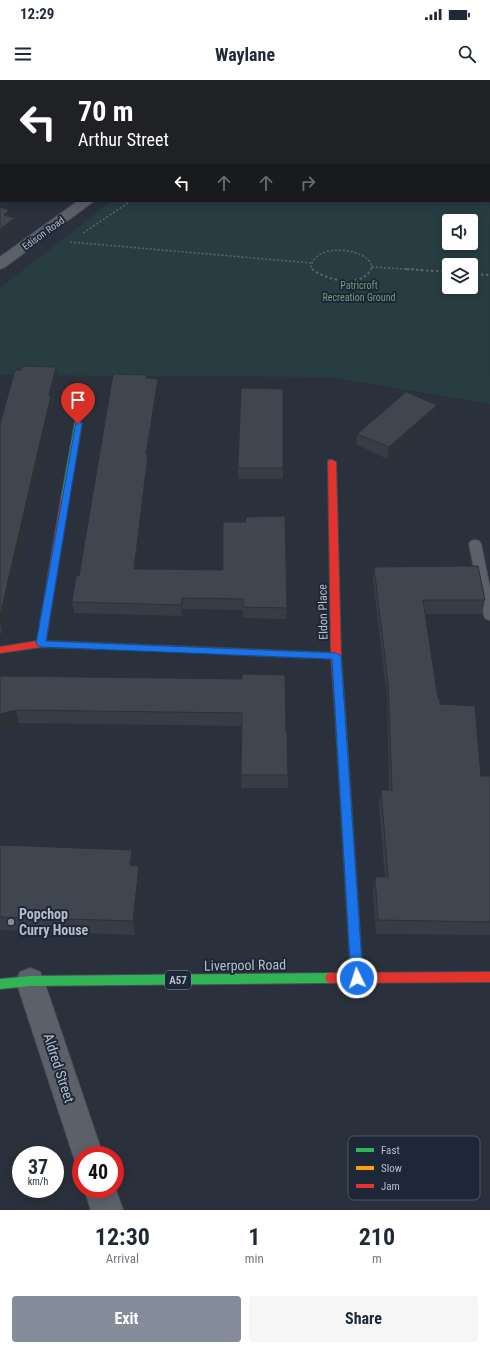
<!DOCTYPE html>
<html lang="en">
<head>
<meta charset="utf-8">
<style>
  :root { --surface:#fff; --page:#f6f6f7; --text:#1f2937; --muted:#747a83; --accent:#858d9a }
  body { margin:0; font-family:"Roboto Condensed",sans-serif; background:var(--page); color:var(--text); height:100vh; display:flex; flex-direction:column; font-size:15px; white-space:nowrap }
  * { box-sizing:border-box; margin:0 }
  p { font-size:13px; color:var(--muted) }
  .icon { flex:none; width:22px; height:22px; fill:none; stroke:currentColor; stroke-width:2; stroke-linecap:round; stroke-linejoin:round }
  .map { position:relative; height:1130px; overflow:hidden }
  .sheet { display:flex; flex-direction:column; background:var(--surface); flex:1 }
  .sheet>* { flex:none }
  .hud { position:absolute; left:0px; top:0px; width:490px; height:122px; box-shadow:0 2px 10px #0003; background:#202124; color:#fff; overflow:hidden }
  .controls { position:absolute; left:442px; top:134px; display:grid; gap:8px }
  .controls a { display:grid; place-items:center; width:36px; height:36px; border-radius:4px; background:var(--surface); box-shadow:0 2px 10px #0003; font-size:20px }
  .speed { position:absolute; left:12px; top:1066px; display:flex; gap:8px; font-size:20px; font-weight:700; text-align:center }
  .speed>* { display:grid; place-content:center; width:52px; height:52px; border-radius:50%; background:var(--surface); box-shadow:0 2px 10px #0003; line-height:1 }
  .speed small { font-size:10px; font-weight:400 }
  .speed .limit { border:6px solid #d22; background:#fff; color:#111 }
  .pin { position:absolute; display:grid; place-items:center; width:34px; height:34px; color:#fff; margin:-41px -17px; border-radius:50% 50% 50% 0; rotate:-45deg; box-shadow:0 0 4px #0007 }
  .pin .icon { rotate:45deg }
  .me { position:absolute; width:44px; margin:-22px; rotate:356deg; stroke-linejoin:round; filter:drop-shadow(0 0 3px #0008) }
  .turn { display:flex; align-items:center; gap:14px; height:84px; padding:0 12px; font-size:18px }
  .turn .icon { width:52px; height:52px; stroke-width:2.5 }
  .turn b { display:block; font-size:28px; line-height:34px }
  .lanes { display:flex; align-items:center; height:38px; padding:0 12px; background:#0003; justify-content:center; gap:20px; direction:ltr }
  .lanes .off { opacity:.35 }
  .eta { display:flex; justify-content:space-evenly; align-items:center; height:68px; text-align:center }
  .eta b { font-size:24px; font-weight:700; line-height:28px }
  .button { display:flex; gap:8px; margin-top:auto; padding:8px 12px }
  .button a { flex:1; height:46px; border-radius:4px; background:var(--accent); color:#fff; font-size:16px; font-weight:700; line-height:46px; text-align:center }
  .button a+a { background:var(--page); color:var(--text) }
  .status { display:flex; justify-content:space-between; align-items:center; height:28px; padding:0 20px; background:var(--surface); direction:ltr }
  .status svg { height:11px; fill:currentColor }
  header { display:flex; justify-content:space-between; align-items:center; height:52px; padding:0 12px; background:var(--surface); font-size:18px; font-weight:700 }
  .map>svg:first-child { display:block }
</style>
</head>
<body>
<div class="status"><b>12:29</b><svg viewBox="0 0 49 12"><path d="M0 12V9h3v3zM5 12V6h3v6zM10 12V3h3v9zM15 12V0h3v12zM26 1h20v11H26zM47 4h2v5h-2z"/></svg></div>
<header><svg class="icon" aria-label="menu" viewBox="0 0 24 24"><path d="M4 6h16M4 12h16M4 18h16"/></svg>Waylane<svg class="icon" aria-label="search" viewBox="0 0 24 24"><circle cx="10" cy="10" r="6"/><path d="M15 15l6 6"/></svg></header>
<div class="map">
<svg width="490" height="1130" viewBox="0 0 490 1130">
  <rect width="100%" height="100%" fill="#2b313c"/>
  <path fill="#283d42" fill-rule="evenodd" d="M489,73L490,324L331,297L0,295V208L112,121H489ZM449,141H471V163H449ZM449,185H471V207H449Z"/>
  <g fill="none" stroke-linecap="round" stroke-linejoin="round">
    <g stroke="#464c55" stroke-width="2">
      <path id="lane" d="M475,460L479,461L481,464L490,508V540L486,539L484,536L469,464L471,461Z"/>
    </g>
    <g stroke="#464c55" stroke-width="2">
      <path id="street" d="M489,20H490V28H489Z
        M489,56H490V65H489Z
        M78,121H94L5,187L0,189V177Z
        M30,888L40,892L44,901L103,1075H81V1088L77,1086L73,1075L16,901L20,892Z
        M115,1107L123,1130H91L84,1109H115Z"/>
    </g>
    <g stroke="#464c55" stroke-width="2">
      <path id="fast" d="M75,342H81L82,344L69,419L65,422L61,419Z
        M340,627L343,628L345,631L363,898L361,902L357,903L353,902L351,898L335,631L337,628Z
        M331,893L335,894L337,898L335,902L331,903L30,906L0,909V899L30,896Z"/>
    </g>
    <g stroke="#464c55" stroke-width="2">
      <path id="slow" d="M219,568L336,573L341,576L336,579L219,574L214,571Z"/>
    </g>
    <g stroke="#464c55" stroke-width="2">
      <path id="jam" d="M329,380H332L336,382L341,576L345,631L343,634H337L335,631L331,576L328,382Z
        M65,416L69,419L46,561L219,568L222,569L224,571L222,573L41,567L0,573V567L37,561L61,419Z
        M490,892V902L331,903L327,902L325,898L327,894L331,893Z"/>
    </g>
    <path stroke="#5e646b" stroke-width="1.5" stroke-dasharray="2 2" stroke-linecap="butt" d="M83,153L131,121
      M70,162L311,183
      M372,187L421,190
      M314,190L311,188C314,158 379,171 371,190"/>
    <path stroke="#5e646b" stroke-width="2" stroke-dasharray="2.5 2.5" stroke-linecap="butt" d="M312,189C325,200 362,209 371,189
      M406,189L449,192
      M471,194L490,195"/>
    <use href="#lane" fill="#5c6069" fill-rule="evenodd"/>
    <use href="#street" fill="#5c6069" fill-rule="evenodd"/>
    <use href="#fast" fill="#30b455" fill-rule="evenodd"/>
    <use href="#slow" fill="#ff9f0a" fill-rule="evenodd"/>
    <use href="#jam" fill="#e5322d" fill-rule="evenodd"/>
  </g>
  <path fill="#373c45" d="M321,0H432L433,1H321Z
    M146,295V298L158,299V309L148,376L149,386L136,489L287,528L286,539L243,538V530L182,529V536L74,533L72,522L79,496Z
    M58,301L52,325L53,330L2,553H0V344Z
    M436,336L387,379L356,364L357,354Z
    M238,388H283V399H238Z
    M374,487L485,520L482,534H425L438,619L440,624L481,696H490V855L376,854L373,811L375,797H385L379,724L381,710H389L387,617L373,501Z
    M0,596L242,599L286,652L288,695V708H241L242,646L19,643Z
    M0,765L134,784V786L141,800L135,855L0,850Z"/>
  <path fill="#2d3138" d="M0,46H1V56H0Z
    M10,130L12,140L15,138L17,151L0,163V149L4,135Z
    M56,287L58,301L52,325L53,330L2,553L0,541V536Z
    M158,299V309L148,376L149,386L135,500L134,489L146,374Z
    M437,325L436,336L387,379L389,367Z
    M182,518V536L181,525Z
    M16,630L19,643L0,648V634Z
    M132,770L134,784L132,799L130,785Z
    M139,786L141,800L135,855L133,841Z"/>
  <path fill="#404650" stroke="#2d3138" d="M0,0H41L42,1H1V46H0V27L1,17H0Z
    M325,0H357V1H325Z
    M388,0H432L433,1H395Z
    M0,127L10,130L4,135L15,138L0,149Z
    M22,286L56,287L49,315H51L0,536V344L15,290H21Z
    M113,294L146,295V298L158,299L146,374L148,375L134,489L223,490V442H246V437L285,436L287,528L243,527V519L182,518L181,525L72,522L76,496H79Z
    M241,308L283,309V388H238Z
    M406,312L437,325L389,367L357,354Z
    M478,486L485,520H423L438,619H440V624L475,626L481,696H490V842L378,840L375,797H388L381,710H392L388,602L374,487Z
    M242,594L285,595L286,652H287L288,695H241L242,633L16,630L0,634V596L242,599Z
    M0,765L132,770L130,785L139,786L133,841L0,837Z"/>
  <path fill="#1a73e8" stroke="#114b97" d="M76,342H81L82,344L46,561L336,573L341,576L363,898L361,902L357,903L353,902L351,898L332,579L41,567L36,564Z"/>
  <circle fill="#858d9a" stroke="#1e2737" stroke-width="1.5" cx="11" cy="842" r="4"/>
  <g text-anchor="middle" stroke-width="4" stroke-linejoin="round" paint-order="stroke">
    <g font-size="10" fill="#b6becc" stroke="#1e2737">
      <text transform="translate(43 153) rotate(-36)" y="4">Edison Road</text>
    </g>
    <g font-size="10" fill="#6c9e79" stroke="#1e2737">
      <text x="359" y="209">Patricroft<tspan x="359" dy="12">Recreation Ground</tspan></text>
    </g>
    <rect fill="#1e2737" stroke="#88919f" stroke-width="1" x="165" y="891" width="26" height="18" rx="3"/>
    <g font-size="11" font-weight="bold" fill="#b6becc">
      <text x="178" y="904">A57</text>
    </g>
    <g font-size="12" fill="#b6becc" stroke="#1e2737">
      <text transform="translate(323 532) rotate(-91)" y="4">Eldon Place</text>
    </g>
    <g font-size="14" font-weight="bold" fill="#b6becc" stroke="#1e2737" text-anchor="start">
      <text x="19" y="839">Popchop<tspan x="19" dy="16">Curry House</tspan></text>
    </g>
    <g font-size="14" fill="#b6becc" stroke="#1e2737">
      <text transform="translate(245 885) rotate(-1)" y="5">Liverpool Road</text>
      <text transform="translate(59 988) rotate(72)" y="5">Aldred Street</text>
    </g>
  </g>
  <rect x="348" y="1056" width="132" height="64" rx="6" fill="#1e2737" stroke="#4c5464" stroke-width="1"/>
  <rect x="356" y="1068" width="18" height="4" fill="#30b455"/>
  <rect x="356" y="1086" width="18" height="4" fill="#ff9f0a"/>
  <rect x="356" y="1104" width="18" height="4" fill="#e5322d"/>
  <g font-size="11" fill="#b6becc">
    <text x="381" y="1074">Fast</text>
    <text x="381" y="1092">Slow</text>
    <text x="381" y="1110">Jam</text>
  </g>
</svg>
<div class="controls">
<a><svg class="icon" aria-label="sound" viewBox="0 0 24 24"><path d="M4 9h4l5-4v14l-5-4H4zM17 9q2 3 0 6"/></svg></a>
<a><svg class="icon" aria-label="layers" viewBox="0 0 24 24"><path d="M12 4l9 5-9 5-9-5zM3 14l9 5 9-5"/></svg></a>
</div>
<div class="speed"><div>37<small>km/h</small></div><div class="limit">40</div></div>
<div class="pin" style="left:78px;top:344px;background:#d93025"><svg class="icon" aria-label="arrive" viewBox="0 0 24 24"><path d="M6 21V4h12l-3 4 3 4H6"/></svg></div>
<svg class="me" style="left:357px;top:898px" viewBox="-20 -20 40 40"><circle r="17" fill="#1a73e8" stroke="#fff" stroke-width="3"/><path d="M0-11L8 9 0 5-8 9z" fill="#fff"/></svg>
<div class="hud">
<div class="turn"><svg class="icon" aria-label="left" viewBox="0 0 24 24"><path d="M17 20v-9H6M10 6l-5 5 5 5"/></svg><div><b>70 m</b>Arthur Street</div></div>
<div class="lanes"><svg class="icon" aria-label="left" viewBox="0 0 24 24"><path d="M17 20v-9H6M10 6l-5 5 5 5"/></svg><svg class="icon off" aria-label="ahead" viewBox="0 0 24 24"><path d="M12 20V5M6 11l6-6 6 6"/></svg><svg class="icon off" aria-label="ahead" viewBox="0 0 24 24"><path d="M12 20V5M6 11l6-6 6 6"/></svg><svg class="icon off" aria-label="right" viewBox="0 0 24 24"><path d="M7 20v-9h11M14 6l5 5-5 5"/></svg></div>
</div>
</div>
<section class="sheet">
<div class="eta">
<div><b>12:30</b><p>Arrival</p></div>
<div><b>1</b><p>min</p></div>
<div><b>210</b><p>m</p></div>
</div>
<div class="button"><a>Exit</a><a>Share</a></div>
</section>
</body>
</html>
